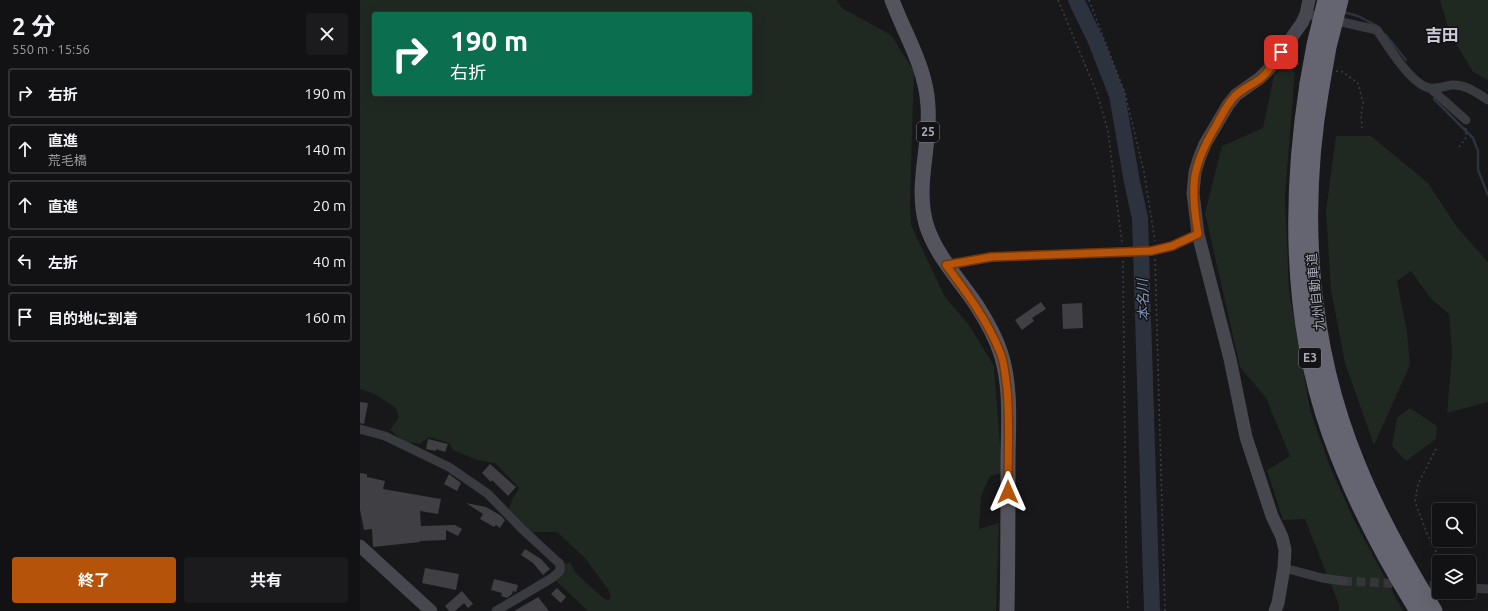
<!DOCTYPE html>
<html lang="ja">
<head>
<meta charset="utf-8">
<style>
  :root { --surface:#121114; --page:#1b1a1d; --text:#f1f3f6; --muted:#9c9da0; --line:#313134; --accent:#b45309 }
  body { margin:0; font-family:Ubuntu,"Noto Sans JP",sans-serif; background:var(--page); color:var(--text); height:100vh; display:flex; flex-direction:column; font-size:15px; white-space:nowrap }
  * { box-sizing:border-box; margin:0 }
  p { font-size:13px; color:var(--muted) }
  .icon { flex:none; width:22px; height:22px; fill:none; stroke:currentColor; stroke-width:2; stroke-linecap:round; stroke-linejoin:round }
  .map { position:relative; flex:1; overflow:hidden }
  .details { display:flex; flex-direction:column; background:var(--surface); width:360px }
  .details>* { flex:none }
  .top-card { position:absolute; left:12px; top:12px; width:380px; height:84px; border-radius:4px; box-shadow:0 4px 16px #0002,0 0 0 1px var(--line); background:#0b6e4f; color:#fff; overflow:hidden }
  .tools { position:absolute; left:1072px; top:503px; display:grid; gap:8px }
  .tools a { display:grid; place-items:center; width:44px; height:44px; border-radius:4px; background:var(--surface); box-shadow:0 4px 16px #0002,0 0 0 1px var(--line); font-size:20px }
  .pin { position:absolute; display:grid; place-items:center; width:34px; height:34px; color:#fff; margin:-17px; border-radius:8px; box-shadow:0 2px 6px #0006 }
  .me { position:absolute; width:44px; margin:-22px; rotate:0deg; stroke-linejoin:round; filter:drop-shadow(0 0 3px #0008) }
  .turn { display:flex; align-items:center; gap:14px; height:84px; padding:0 12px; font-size:18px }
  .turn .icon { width:52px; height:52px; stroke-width:2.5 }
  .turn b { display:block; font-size:28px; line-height:34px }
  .round { display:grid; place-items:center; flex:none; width:42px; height:42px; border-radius:4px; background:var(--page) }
  .headline { display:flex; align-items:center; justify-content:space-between; height:68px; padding:0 12px }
  h1 { font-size:24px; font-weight:700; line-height:30px }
  .primary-button { display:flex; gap:8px; margin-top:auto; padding:8px 12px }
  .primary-button a { flex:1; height:46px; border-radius:4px; background:var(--accent); color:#fff; font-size:16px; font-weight:700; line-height:46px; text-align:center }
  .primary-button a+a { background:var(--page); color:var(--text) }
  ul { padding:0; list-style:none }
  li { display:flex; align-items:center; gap:12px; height:50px; margin:0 8px 6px; padding:0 4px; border:2px solid var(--line); border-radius:4px }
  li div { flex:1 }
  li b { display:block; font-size:15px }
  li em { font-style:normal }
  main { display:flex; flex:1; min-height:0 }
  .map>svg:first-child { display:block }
</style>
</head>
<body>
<main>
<section class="details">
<div class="headline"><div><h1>2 分</h1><p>550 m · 15:56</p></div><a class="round"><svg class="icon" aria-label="close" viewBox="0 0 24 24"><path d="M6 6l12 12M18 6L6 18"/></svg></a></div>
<ul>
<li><svg class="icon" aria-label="right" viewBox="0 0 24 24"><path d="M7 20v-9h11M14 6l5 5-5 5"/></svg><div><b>右折</b></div><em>190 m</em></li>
<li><svg class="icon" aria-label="ahead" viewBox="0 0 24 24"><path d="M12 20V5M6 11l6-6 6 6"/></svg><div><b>直進</b><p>荒毛橋</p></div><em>140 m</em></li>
<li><svg class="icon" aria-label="ahead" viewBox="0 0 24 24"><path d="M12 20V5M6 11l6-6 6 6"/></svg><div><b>直進</b></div><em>20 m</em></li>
<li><svg class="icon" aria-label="left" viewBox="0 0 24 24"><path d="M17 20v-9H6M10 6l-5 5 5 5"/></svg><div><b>左折</b></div><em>40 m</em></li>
<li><svg class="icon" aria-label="arrive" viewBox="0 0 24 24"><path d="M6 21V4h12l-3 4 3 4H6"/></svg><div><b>目的地に到着</b></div><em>160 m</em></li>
</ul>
<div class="primary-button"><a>終了</a><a>共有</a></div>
</section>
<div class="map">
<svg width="1128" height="611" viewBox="0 0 1128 611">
  <rect width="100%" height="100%" fill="#18171a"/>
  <path fill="#1f2821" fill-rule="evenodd" d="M0,0H477L482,8L531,35L554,71L550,201L551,225L585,297L609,325L634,366L642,473L630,476L621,496L619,529L639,523L636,611H228L194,579L204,564L210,562L215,572L243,598L248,600L251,598L249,591L225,558L197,532H169L148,510L153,498L159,488L135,463L117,460L93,450L89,443L69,437L60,444L45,442L30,430L39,417L35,407L14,394L0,389ZM14,14H390V94H14Z
    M1080,0H1128V80L1113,72L1090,34Z
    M924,66L935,71L925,197L929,290L950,410L970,467L994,520L1043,611H979V605L945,519L923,520L907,470L930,456L906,398L880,367L845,213L862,146L903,128L914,75Z
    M976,136H1011L1068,183L1097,227L1128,262V402L1087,413L1092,354L1089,314L1071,299L1051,271L1037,281L1047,331L1050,365L1014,445L985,363L971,290L966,211Z
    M1050,408L1077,426L1076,439L1046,461L1032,446L1037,418Z"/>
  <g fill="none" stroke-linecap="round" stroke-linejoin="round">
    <path stroke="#2c333e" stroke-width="2.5" d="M983,12L998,16L1017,26
      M1025,34L1046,60
      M1074,99L1113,138L1118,151V170L1128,195"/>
    <path stroke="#2c333e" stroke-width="16" d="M716,0L735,39L757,95L772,182L780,218L792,611"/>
  </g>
  <path fill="#3f3f44" d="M681,302L686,309L672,318L674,321L662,330L655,320Z
    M722,303L723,328L703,329L702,304Z
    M0,402L8,403L4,424L0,423Z
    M68,439L88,444L85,452L76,449V451L66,449Z
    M130,464L156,487L148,496L132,480L131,482L122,473Z
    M0,473L7,474V477L25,481L23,489L81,499L78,514L60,511L61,526L95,525L102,529L98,536L86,530V540L60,541V542L13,547L12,529L4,530L0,510Z
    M89,474L101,483L97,491L84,484Z
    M106,503L126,507L140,515L145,520L140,528L136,525L134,527L120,519L123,514Z
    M165,549L181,559L190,569L183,575L173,563L161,555Z
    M65,568L99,574L96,590L62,583Z
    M134,579L158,585L156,592L153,591L152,594L147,598L141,596L142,593L131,590Z
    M197,588L206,597L201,603L191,594Z
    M102,591L113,604L108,608L104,603L95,611H89L85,606Z
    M178,597L189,611H154L175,599Z"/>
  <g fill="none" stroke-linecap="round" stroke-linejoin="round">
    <path stroke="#35353a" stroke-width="9" stroke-dasharray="9 4.5" stroke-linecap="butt" d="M983,581L1043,584
      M1056,585L1079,586"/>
    <path stroke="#3e3f46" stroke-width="1.5" stroke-dasharray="2 3" stroke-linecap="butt" d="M698,0L737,93L748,131L762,243
      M729,0L765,93L784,172L795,241
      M929,58L935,63L939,64
      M976,71L983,72L998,83L1003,103L1001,116L1002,128
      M1099,147L1106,138V128
      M795,259L805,611
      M763,261L766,552L768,611
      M1076,449L1058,484L1055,502L1068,536L1075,548L1079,565"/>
    <path stroke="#3a3a41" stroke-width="9" d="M946,14L1017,30C1027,45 1052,86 1070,88C1077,89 1085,86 1092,85C1106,84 1117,93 1128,100
      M1070,88L1106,120
      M586,265L631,257L791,251L812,246L838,234
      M0,429L25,436L89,467L128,494L162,529L200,564V571L192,578L136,611
      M924,568L962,578L983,581
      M1109,588L1128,589"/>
    <path stroke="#46474f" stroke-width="13" d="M0,546L71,611
      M915,611L918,603L924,568L925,550L922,537L912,516L886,437L870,359L838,234L833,193L835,172L839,159L845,144L868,105L876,95L900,78L909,69L942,23L946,14L949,0"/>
    <path stroke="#54545e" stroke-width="15" d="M532,0C545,35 566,67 568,106C571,145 555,184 566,224C576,256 599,279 617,306C626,320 636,338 641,354C652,389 648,428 648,463C648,512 648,562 647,611"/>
    <path stroke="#646570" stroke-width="17" d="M948,84C930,200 931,321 970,433C992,495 1023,555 1058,611
      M961,87C939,213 948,345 997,464C1018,516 1045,564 1074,611"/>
    <path stroke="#646570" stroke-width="17" d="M948,84L955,45L966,0
      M961,87L968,47L980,0"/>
  </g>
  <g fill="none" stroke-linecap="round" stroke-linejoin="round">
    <g stroke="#753606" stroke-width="10">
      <path id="route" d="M648,492C648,457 650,422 647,388C645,376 645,364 640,352C627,320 607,293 586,265L631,257L791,251L812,246L838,234C830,186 831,167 857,124C862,115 867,104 875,96C882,89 892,85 900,79C909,72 915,61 921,52"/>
    </g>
    <use href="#route" stroke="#b45309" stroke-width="7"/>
  </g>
  <g text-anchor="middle" stroke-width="3" stroke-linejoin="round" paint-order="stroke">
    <g fill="#131215" stroke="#7c7d88" stroke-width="1">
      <rect x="557" y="122" width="22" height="20" rx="3"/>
      <rect x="939" y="348" width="22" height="20" rx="3"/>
    </g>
    <g font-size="12" font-weight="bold" fill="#a9abba">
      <text x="568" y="136">25</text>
      <text x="950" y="362">E3</text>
    </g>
    <g font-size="13" fill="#a9abba" stroke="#131215">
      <text transform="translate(955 292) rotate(-96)" y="5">九州自動車道</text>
    </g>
    <g font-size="14" font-style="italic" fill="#7e93b7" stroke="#131215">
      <text transform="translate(783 300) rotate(-92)" y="5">本名川</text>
    </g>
    <g font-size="17" font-weight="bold" fill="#cacbd6" stroke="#131215">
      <text x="1082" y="41">吉田</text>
    </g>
  </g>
</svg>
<div class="tools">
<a><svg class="icon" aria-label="search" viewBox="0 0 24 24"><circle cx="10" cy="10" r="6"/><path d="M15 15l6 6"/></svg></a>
<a><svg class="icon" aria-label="layers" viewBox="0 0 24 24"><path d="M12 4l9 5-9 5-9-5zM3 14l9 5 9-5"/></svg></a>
</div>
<div class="pin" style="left:921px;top:52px;background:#d93025"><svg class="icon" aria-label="arrive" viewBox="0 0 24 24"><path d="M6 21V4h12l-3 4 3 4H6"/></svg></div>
<svg class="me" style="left:648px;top:492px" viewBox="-20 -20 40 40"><path d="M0-17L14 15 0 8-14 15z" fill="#b45309" stroke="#fff" stroke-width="4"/></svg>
<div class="top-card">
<div class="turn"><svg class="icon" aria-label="right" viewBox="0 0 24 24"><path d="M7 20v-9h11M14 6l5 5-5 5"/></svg><div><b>190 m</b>右折</div></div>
</div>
</div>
</main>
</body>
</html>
